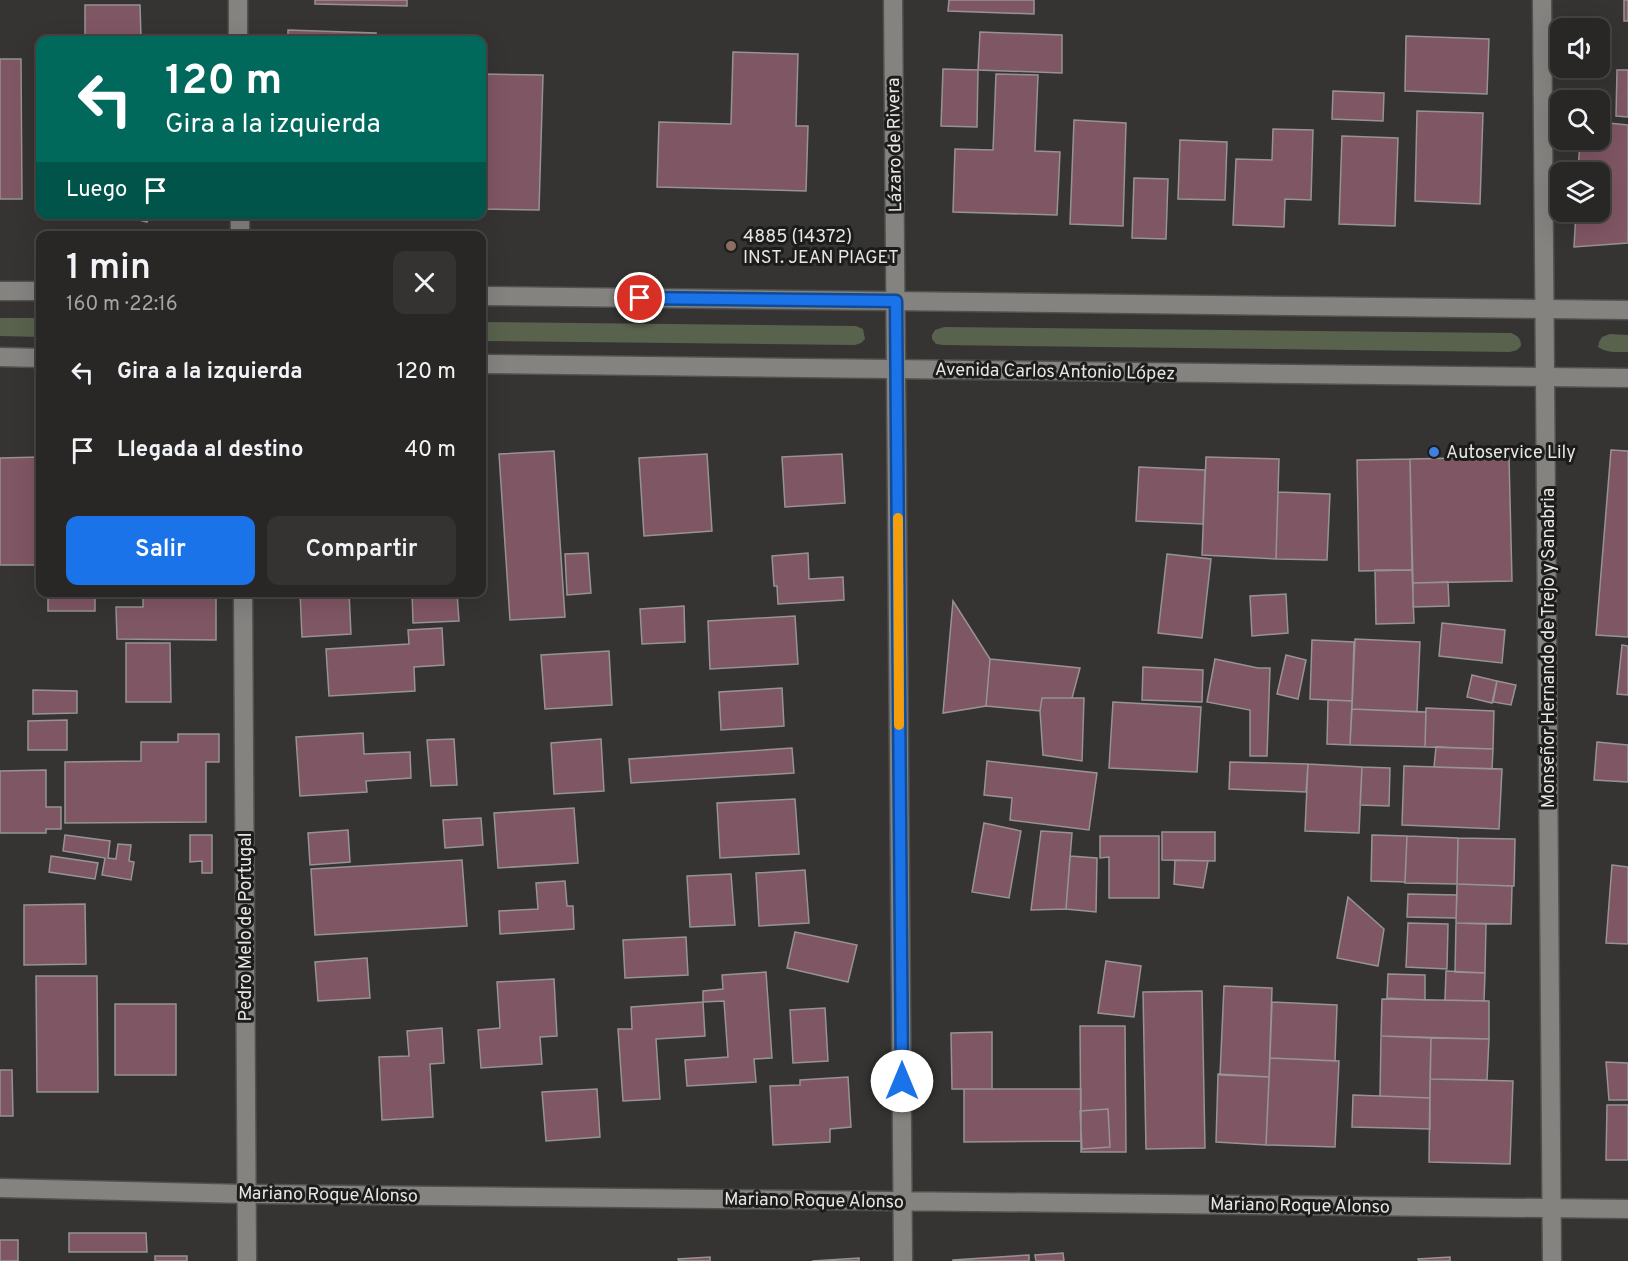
<!DOCTYPE html>
<html lang="es">
<head>
<meta charset="utf-8">
<style>
  :root { --surface:#282726; --page:#343332; --text:#f1f3f6; --muted:#a5a5a7; --line:#444443; --accent:#1a73e8 }
  body { margin:0; font-family:Overpass,sans-serif; background:var(--page); color:var(--text); height:100vh; display:flex; flex-direction:column; font-size:22px; white-space:nowrap }
  * { box-sizing:border-box; margin:0 }
  p { font-size:20px; color:var(--muted) }
  .icon { flex:none; width:33px; height:33px; fill:none; stroke:currentColor; stroke-width:2; stroke-linecap:round; stroke-linejoin:round }
  .map { position:relative; flex:1; overflow:hidden }
  .drawer { position:absolute; left:36px; top:231px; width:450px; height:366px; display:flex; flex-direction:column; background:var(--surface); border-radius:12px; box-shadow:0 6px 24px #0002,0 0 0 2px var(--line) }
  .drawer>* { flex:none }
  .guide { position:absolute; left:36px; top:36px; width:450px; height:183px; border-radius:12px; box-shadow:0 6px 24px #0002,0 0 0 2px var(--line); background:#00695c; color:#fff; overflow:hidden }
  .buttons { position:absolute; left:1550px; top:18px; display:grid; gap:12px }
  .buttons a { display:grid; place-items:center; width:60px; height:60px; border-radius:12px; background:var(--surface); box-shadow:0 6px 24px #0002,0 0 0 2px var(--line); font-size:30px }
  .pin { position:absolute; display:grid; place-items:center; width:51px; height:51px; color:#fff; margin:-26px; border:3px solid #fff; border-radius:50%; box-shadow:0 2px 6px #0007 }
  .me { position:absolute; width:66px; margin:-33px; rotate:0deg; stroke-linejoin:round; filter:drop-shadow(0 0 4px #0008) }
  .turn { display:flex; align-items:center; gap:21px; height:126px; padding:0 30px; font-size:27px }
  .turn .icon { width:78px; height:78px; stroke-width:2.5 }
  .turn b { display:block; font-size:42px; line-height:51px }
  .then { display:flex; align-items:center; height:57px; padding:0 30px; background:#0003; gap:12px; font-size:22px }
  .round { display:grid; place-items:center; flex:none; width:63px; height:63px; border-radius:12px; background:var(--page) }
  .headline { display:flex; align-items:center; justify-content:space-between; height:102px; padding:0 30px }
  h1 { font-size:36px; font-weight:600; line-height:45px }
  .button { display:flex; gap:12px; margin-top:auto; padding:12px 30px }
  .button a { flex:1; height:69px; border-radius:12px; background:var(--accent); color:#fff; font-size:24px; font-weight:600; line-height:69px; text-align:center }
  .button a+a { background:var(--page); color:var(--text) }
  ul { padding:0; list-style:none }
  li { display:flex; align-items:center; gap:18px; height:78px; padding:0 30px }
  li div { flex:1 }
  li b { display:block; font-size:22px }
  li em { font-style:normal }
  .map>svg:first-child { display:block }
</style>
</head>
<body>
<div class="map">
<svg width="1628" height="1261" viewBox="0 0 1628 1261">
  <rect width="100%" height="100%" fill="#353432"/>
  <path fill="#58624c" d="M0,318H40V337L0,336Z
    M482,322L856,326L863,329L865,339L861,343L855,345L482,341Z
    M944,327L1511,333C1518,336 1521,338 1521,346L1517,350L1510,352L943,345L936,344L932,339V335L935,330Z
    M1610,334L1628,335V352C1617,352 1607,353 1598,347L1599,342L1602,337Z"/>
  <path fill="#7f5664" stroke="#979394" stroke-width="1.5" d="M315,0H407V6L315,4Z
    M949,0H1034V14L948,11Z
    M1624,0H1628V21H1624Z
    M85,5H140L141,38L85,39Z
    M288,30L376,33V40H288Z
    M980,32L1062,35V73L978,70Z
    M1406,36L1489,39L1487,94L1405,91Z
    M733,52L798,54L796,126H808L806,191L657,187L659,122L731,124Z
    M0,59H21L22,199H0Z
    M943,69L978,70L977,127L941,126Z
    M1617,70H1628V117L1616,116Z
    M482,74L543,75L539,210L482,209Z
    M996,74L1038,75L1035,151L1060,152L1057,215L953,212L955,149L993,150Z
    M1333,91L1384,93L1383,121L1332,119Z
    M1417,111L1483,113L1480,204L1415,201Z
    M1074,120L1126,123L1123,226L1070,224Z
    M1599,122L1628,125V243L1574,247L1576,212H1599V172H1578L1580,140H1599Z
    M1273,129L1313,130L1311,200L1285,199L1284,227L1233,225L1236,159L1272,160Z
    M1342,136L1398,138L1395,226L1339,224Z
    M1180,140L1227,142L1225,200L1178,199Z
    M1134,178L1168,179L1166,239L1132,238Z
    M117,214H151L147,222Z
    M1611,450L1628,451V637L1596,635Z
    M554,451L565,617L510,620L499,454Z
    M707,454L712,531L644,536L639,458Z
    M842,454L845,503L785,507L782,457Z
    M40,457V565H0V458Z
    M1206,457L1279,459L1276,559L1202,555Z
    M1509,457L1512,581L1413,583L1410,459Z
    M1410,459L1412,570L1359,571L1357,460Z
    M1139,467L1205,470L1203,524L1136,521Z
    M1278,492L1330,494L1327,560L1276,559Z
    M588,553L591,593L567,595L565,554Z
    M808,553L809,579L843,577L844,600L778,604L777,586H774L772,556Z
    M1167,554L1211,559L1202,638L1158,633Z
    M1375,570H1412L1414,623L1376,624Z
    M1448,582L1449,606L1413,607V583Z
    M48,592H95V611H48Z
    M143,592H192V594L216,595V640L117,639L116,607H143Z
    M300,592H349L351,634L302,637Z
    M412,592H457L459,621L413,623Z
    M1286,594L1288,633L1252,636L1250,596Z
    M953,601L990,659L986,706L943,713Z
    M684,606L685,642L642,644L640,609Z
    M795,616L798,664L710,669L708,621Z
    M1442,623L1505,630L1502,663L1439,656Z
    M442,628L444,665L414,667L415,691L329,696L326,649L409,644L408,630Z
    M1355,639L1420,642L1417,712L1352,709Z
    M1312,640L1354,642L1352,701L1310,699Z
    M126,643H170L171,702H126Z
    M1622,645L1628,646V695L1617,694Z
    M609,651L612,705L545,709L541,655Z
    M1286,655L1306,660L1298,699L1277,694Z
    M990,659L1080,668L1072,698H1042L1040,711L986,706Z
    M1215,659L1258,668H1270L1267,756H1250V710L1207,702Z
    M1143,667L1203,670L1202,702L1142,700Z
    M1472,675L1497,681L1492,703L1467,697Z
    M1497,681L1516,685L1511,705L1493,702Z
    M782,688L784,726L721,730L719,692Z
    M33,690L77,691V713L33,714Z
    M1042,698H1084L1082,761L1043,755L1040,711Z
    M1328,700L1352,701L1350,745L1327,744Z
    M1113,702L1201,707L1197,772L1109,768Z
    M1426,708L1494,711L1493,749L1425,747Z
    M1352,709L1426,712L1425,747L1350,745Z
    M67,720V750H28V721Z
    M363,733L364,754L410,752L411,778L366,781L367,792L300,796L296,737Z
    M178,734H219V762H206V822L65,823V762L141,761V742H178Z
    M454,739L457,785L431,786L427,740Z
    M601,739L604,791L554,794L551,743Z
    M1597,742L1628,745V782L1594,780Z
    M1436,747L1493,749L1492,769L1434,767Z
    M792,748L794,773L631,783L629,759Z
    M987,761L1097,773L1089,830L1010,820L1012,798L984,795Z
    M1230,762L1308,764L1306,792L1229,789Z
    M1308,764L1362,767L1359,833L1305,831Z
    M1404,766L1502,769L1499,829L1402,825Z
    M1362,767L1390,768L1389,806L1360,805Z
    M46,770V807H61V829H46V833H0V771Z
    M795,799L799,854L720,858L717,803Z
    M574,808L578,863L498,868L494,813Z
    M481,818L483,845L445,848L443,820Z
    M984,823L1021,831L1009,898L972,892Z
    M348,830L350,862L310,865L308,833Z
    M1041,831L1072,833L1066,909L1031,910Z
    M1162,832H1215V861L1162,860Z
    M65,835L110,841L108,858L116,859L118,844L131,845L129,861L134,862L131,880L102,875L105,858L63,851Z
    M190,835H212V873H202V861L190,862Z
    M1372,835L1407,836L1405,882L1371,881Z
    M1100,836H1159V898H1109V857L1100,858Z
    M1407,836L1458,838L1457,884L1405,883Z
    M1458,838L1515,839L1514,886L1457,884Z
    M51,856L98,863L95,879L49,872Z
    M1070,856L1097,858L1096,912L1066,909Z
    M462,860L467,926L315,935L311,869Z
    M1175,860L1208,861L1203,888L1174,884Z
    M1612,865L1628,867V944L1606,943Z
    M805,870L809,923L759,926L756,873Z
    M731,874L735,925L690,927L687,876Z
    M565,881L567,906H573L574,929L500,934L499,911L538,909L536,883Z
    M1457,884L1512,886L1511,924L1456,923Z
    M1408,894L1457,895L1456,918L1407,917Z
    M1348,897L1384,929L1378,966L1337,958Z
    M85,904L86,964L24,965V905Z
    M1408,923L1448,924L1447,969L1406,967Z
    M1456,923L1486,924L1485,973L1455,972Z
    M795,932L857,945L848,982L787,968Z
    M686,937L688,975L625,978L623,940Z
    M367,958L370,998L318,1001L315,962Z
    M1106,961L1141,966L1134,1017L1098,1013Z
    M1446,971L1485,973L1484,1001L1445,1000Z
    M766,972L772,1058L754,1059L756,1082L687,1086L685,1060L728,1057L724,1001L703,1002V991L723,989L722,975Z
    M1388,974L1425,975V1000L1387,998Z
    M36,976H97L98,1092H37Z
    M554,979L557,1036L540,1037L542,1064L481,1068L478,1030L500,1028L497,982Z
    M1224,986L1272,988L1269,1077L1220,1075Z
    M1202,991L1205,1148L1146,1149L1143,992Z
    M1382,999L1489,1001V1039L1381,1036Z
    M703,1002L705,1036L656,1039L660,1099L623,1101L618,1029H632L631,1007Z
    M1272,1002L1337,1005L1335,1061L1270,1058Z
    M115,1004H176V1075H115Z
    M825,1008L828,1061L793,1063L790,1010Z
    M1080,1026H1125L1126,1152H1081Z
    M442,1028L444,1063L430,1064L433,1117L382,1120L379,1057L409,1056L407,1031Z
    M992,1032V1089H952L951,1033Z
    M1381,1036L1431,1038L1430,1098L1380,1096Z
    M1431,1038L1489,1039L1487,1080L1430,1079Z
    M1270,1058L1339,1061L1335,1147L1266,1145Z
    M1606,1062L1628,1063V1100H1609Z
    M0,1070H12L13,1116H0Z
    M1218,1074L1269,1077L1266,1145L1216,1142Z
    M848,1077L851,1127L830,1129V1142L773,1145L770,1086L800,1085V1080Z
    M1430,1079L1513,1081L1510,1164L1429,1162Z
    M597,1089L600,1137L546,1141L542,1092Z
    M964,1089H1081V1141L964,1142Z
    M1353,1095L1430,1098V1129L1352,1127Z
    M1607,1105H1628V1160H1606Z
    M1108,1109L1110,1147L1082,1149L1080,1111Z
    M69,1233H146L147,1252H69Z
    M0,1240H18V1261H0Z
    M1063,1253L1064,1261H1036L1035,1255Z
    M1029,1255V1261H953V1260Z
    M155,1256H187V1261H155Z
    M710,1257V1261H679L678,1259Z
    M1450,1257V1261H1419L1418,1259Z
    M859,1258V1261H812Z"/>
  <g fill="none" stroke-linecap="round" stroke-linejoin="round">
    <g stroke="#51514f" stroke-width="21">
      <path id="minor" d="M238,0V40
        M893,0L903,1261
        M1542,0L1552,1261
        M240,214V236
        M0,1188L246,1194L1628,1209"/>
    </g>
    <g stroke="#51514f" stroke-width="21">
      <path id="tertiary" d="M243,592L247,1261"/>
    </g>
    <g stroke="#51514f" stroke-width="21">
      <path id="secondary" d="M0,291H40
        M482,296L1628,310
        M0,357L40,358
        M482,364L1628,378"/>
    </g>
    <use href="#minor" stroke="#848380" stroke-width="18"/>
    <use href="#tertiary" stroke="#848380" stroke-width="18"/>
    <use href="#secondary" stroke="#848380" stroke-width="18"/>
  </g>
  <g fill="none" stroke-linecap="round" stroke-linejoin="round">
    <g stroke="#114b97" stroke-width="15">
      <path id="route" d="M640,298L896,301L902,1081"/>
    </g>
    <use href="#route" stroke="#1a73e8" stroke-width="10"/>
    <path stroke="#f59e0b" stroke-width="10" d="M898,518L899,725"/>
  </g>
  <circle fill="#8d6e63" stroke="#1c1c1b" stroke-width="2" cx="731" cy="246" r="6"/>
  <circle fill="#3f7fe0" stroke="#1c1c1b" stroke-width="2" cx="1434" cy="452" r="6"/>
  <g text-anchor="middle" stroke-width="6" stroke-linejoin="round" paint-order="stroke">
    <g font-size="18" fill="#e7e6e5" stroke="#1c1c1b">
      <text transform="translate(894 145) rotate(-91)" y="6">Lázaro de Rivera</text>
      <text transform="translate(1055 371) rotate(1)" y="6">Avenida Carlos Antonio López</text>
      <text transform="translate(1548 648) rotate(-90)" y="6">Monseñor Hernando de Trejo y Sanabria</text>
      <text transform="translate(245 927) rotate(-90)" y="6">Pedro Melo de Portugal</text>
      <text transform="translate(328 1194) rotate(1)" y="6">Mariano Roque Alonso</text>
      <text transform="translate(814 1200) rotate(1)" y="6">Mariano Roque Alonso</text>
      <text transform="translate(1300 1205) rotate(1)" y="6">Mariano Roque Alonso</text>
    </g>
    <g font-size="18" fill="#e7e6e5" stroke="#1c1c1b" text-anchor="start">
      <text x="743" y="242">4885 (14372)<tspan x="743" dy="21">INST. JEAN PIAGET</tspan></text>
      <text x="1446" y="458">Autoservice Lily</text>
    </g>
  </g>
</svg>
<div class="buttons">
<a><svg class="icon" aria-label="sound" viewBox="0 0 24 24"><path d="M4 9h4l5-4v14l-5-4H4zM17 9q2 3 0 6"/></svg></a>
<a><svg class="icon" aria-label="search" viewBox="0 0 24 24"><circle cx="10" cy="10" r="6"/><path d="M15 15l6 6"/></svg></a>
<a><svg class="icon" aria-label="layers" viewBox="0 0 24 24"><path d="M12 4l9 5-9 5-9-5zM3 14l9 5 9-5"/></svg></a>
</div>
<div class="pin" style="left:640px;top:298px;background:#d93025"><svg class="icon" aria-label="arrive" viewBox="0 0 24 24"><path d="M6 21V4h12l-3 4 3 4H6"/></svg></div>
<svg class="me" style="left:902px;top:1081px" viewBox="-20 -20 40 40"><circle r="19" fill="#fff"/><path d="M0-13L10 11 0 6-10 11z" fill="#1a73e8"/></svg>
<div class="guide">
<div class="turn"><svg class="icon" aria-label="left" viewBox="0 0 24 24"><path d="M17 20v-9H6M10 6l-5 5 5 5"/></svg><div><b>120 m</b>Gira a la izquierda</div></div>
<div class="then">Luego<svg class="icon" aria-label="arrive" viewBox="0 0 24 24"><path d="M6 21V4h12l-3 4 3 4H6"/></svg></div>
</div>
<section class="drawer">
<div class="headline"><div><h1>1 min</h1><p>160 m · 22:16</p></div><a class="round"><svg class="icon" aria-label="close" viewBox="0 0 24 24"><path d="M6 6l12 12M18 6L6 18"/></svg></a></div>
<ul>
<li><svg class="icon" aria-label="left" viewBox="0 0 24 24"><path d="M17 20v-9H6M10 6l-5 5 5 5"/></svg><div><b>Gira a la izquierda</b></div><em>120 m</em></li>
<li><svg class="icon" aria-label="arrive" viewBox="0 0 24 24"><path d="M6 21V4h12l-3 4 3 4H6"/></svg><div><b>Llegada al destino</b></div><em>40 m</em></li>
</ul>
<div class="button"><a>Salir</a><a>Compartir</a></div>
</section>
</div>
</body>
</html>
